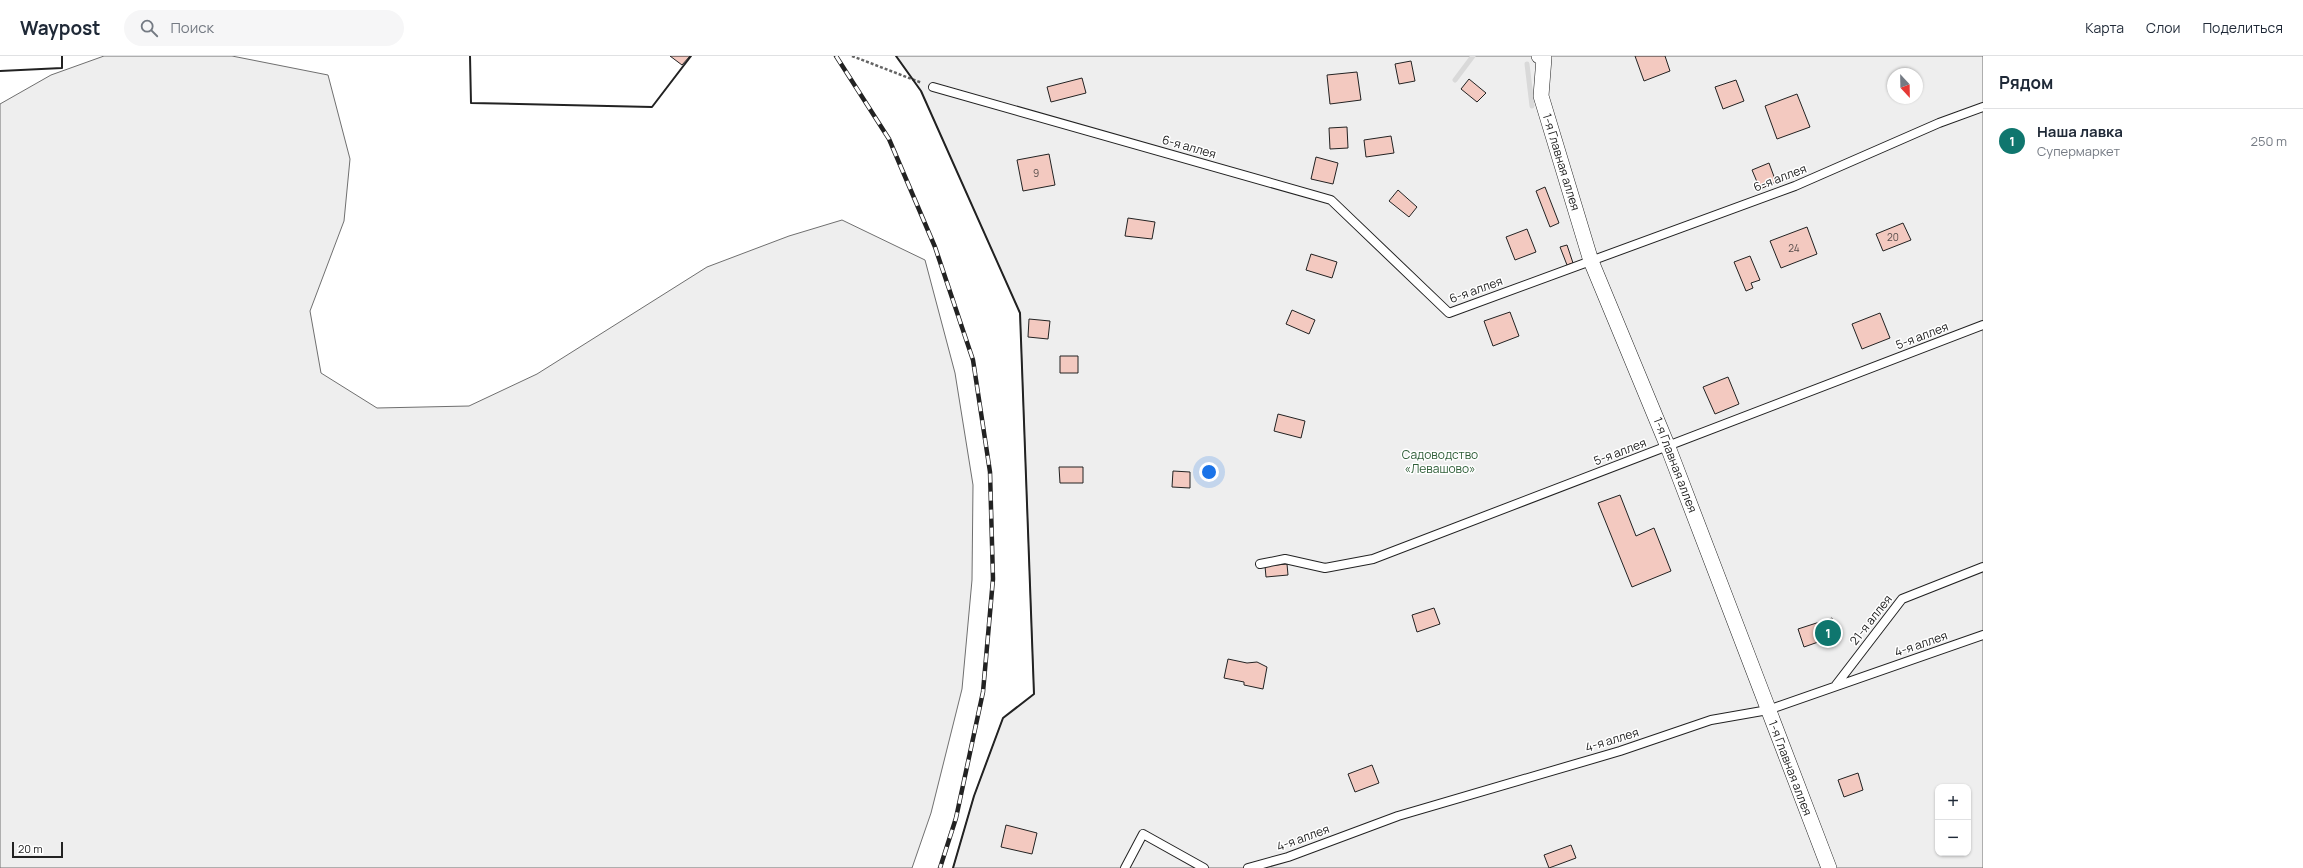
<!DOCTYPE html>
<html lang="ru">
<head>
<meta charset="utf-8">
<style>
	body { margin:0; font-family:Manrope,sans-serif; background:#f6f6f7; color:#1f2937 }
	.controls { position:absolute; right:12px; bottom:12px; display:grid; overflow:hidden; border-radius:8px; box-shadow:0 1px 3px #0004 }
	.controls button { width:36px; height:36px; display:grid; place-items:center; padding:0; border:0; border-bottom:1px solid #e0e1e3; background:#fff; color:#1f2937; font:20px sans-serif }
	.compass { position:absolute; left:1887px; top:12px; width:36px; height:36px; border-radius:50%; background:#fff; box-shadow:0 1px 3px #0004; rotate:158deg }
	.scale { position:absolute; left:12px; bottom:10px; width:51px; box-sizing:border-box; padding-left:4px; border:2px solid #222; border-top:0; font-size:11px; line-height:14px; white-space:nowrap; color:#222; -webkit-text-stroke:3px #fff; paint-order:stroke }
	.you { position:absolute; left:1209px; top:416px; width:14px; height:14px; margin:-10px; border:3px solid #fff; border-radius:50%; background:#1a73e8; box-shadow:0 0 0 6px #1a73e833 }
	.badge { display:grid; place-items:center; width:26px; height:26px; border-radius:50%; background:#0f766e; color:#fff; font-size:13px; font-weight:700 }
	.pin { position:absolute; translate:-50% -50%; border:2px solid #fff; box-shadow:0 1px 4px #0006 }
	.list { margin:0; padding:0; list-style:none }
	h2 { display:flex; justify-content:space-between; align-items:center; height:52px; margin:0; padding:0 16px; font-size:17px }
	h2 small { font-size:13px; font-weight:400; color:#747a83 }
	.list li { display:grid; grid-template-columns:26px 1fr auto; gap:12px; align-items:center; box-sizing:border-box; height:64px; padding:0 16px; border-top:1px solid #e0e1e3 }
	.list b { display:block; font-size:15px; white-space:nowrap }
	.list p { margin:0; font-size:13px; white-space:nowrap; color:#747a83 }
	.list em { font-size:13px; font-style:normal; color:#747a83 }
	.icon { flex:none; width:22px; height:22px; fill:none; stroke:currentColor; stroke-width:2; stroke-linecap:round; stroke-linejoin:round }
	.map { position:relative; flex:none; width:1983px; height:812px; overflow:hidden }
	header { display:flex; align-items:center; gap:24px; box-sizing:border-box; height:56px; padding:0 20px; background:#fff; border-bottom:1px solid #e0e1e3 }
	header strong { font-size:19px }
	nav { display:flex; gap:22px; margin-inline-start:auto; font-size:14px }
	.search { width:280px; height:36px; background:#f6f6f7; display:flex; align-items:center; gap:10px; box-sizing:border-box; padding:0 14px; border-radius:22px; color:#747a83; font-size:15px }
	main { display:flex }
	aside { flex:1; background:#fff }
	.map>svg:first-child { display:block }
</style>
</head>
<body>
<header>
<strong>Waypost</strong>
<div class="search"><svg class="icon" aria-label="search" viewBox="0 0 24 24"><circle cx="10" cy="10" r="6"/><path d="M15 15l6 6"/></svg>Поиск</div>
<nav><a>Карта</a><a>Слои</a><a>Поделиться</a></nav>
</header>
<main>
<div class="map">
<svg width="1983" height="812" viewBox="0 0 1983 812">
	<rect width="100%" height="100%" fill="#fff"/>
	<path fill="#eee" stroke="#6f6f6f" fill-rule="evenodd" d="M104 0H232L328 19 350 103 344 165 310 255 321 317 377 352 469 350 537 318 707 211 789 180 842 164 925 204 955 317 973 429 972 524 962 633 931 757 912 812H0V48L51 19Z
		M896 0H1983V812H953L974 740 1003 662 1034 638 1020 257 921 35ZM1893 18H1917V42H1893ZM1938 731H1968V797H1938Z"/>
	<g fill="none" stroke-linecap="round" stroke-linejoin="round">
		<path stroke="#d9d9d9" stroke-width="5" d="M1527 8 1532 50
			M1455 24 1473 0"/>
	</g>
	<path fill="#f3c9c0" stroke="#222" d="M670 0H690L682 9Z
		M1635 0H1665L1670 15 1644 25Z
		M1411 5 1415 25 1399 28 1395 8Z
		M1357 16 1361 44 1330 48 1327 19Z
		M1082 22 1086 37 1051 46 1047 31Z
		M1469 23 1486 37 1477 46 1461 33Z
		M1736 24 1744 45 1723 53 1715 31Z
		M1797 38 1810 71 1777 83 1765 50Z
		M1347 71 1348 92 1330 93 1329 72Z
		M1391 80 1394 97 1366 101 1364 84Z
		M1049 98 1055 129 1023 135 1017 104Z
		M1316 101 1338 107 1333 128 1311 123Z
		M1769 107 1776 126 1760 133 1752 114Z
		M1545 131 1559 167 1550 171 1536 135Z
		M1398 134 1417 151 1409 161 1389 145Z
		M1128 162 1155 166 1152 183 1125 180Z
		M1903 167 1911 184 1883 195 1876 178Z
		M1807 171 1817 198 1781 212 1770 185Z
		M1527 173 1536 196 1515 204 1506 181Z
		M1567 189 1573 207 1567 209 1560 191Z
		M1311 198 1337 206 1332 222 1306 214Z
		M1750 200 1760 224 1751 227 1753 232 1746 235 1734 206Z
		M1292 254 1315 264 1309 278 1286 268Z
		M1510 256 1519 280 1493 290 1484 265Z
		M1880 257 1890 282 1862 293 1852 268Z
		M1029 263 1050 265 1048 283 1028 281Z
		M1060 300H1078V317H1060Z
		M1728 321 1739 348 1715 358 1703 331Z
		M1278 358 1305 365 1301 382 1274 375Z
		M1059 411H1083V427H1060Z
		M1173 415 1190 416V432L1172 431Z
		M1620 439 1636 480 1654 472 1671 515 1632 531 1598 447Z
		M1287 508 1288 519 1266 521 1265 510Z
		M1434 552 1440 568 1417 576 1412 559Z
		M1832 562 1838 579 1804 591 1798 573Z
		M1228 603 1247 607 1257 606 1267 611 1263 633 1244 629V626L1224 622Z
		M1372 709 1379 727 1355 736 1348 718Z
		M1858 717 1863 734 1844 741 1838 724Z
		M1006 769 1037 777 1032 798 1001 791Z
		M1571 789 1576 802 1549 812 1544 799Z"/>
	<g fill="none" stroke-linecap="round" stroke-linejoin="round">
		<g stroke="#222" stroke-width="10">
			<path id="service" d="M933 31 1331 144 1449 257 1795 130 1939 67 1983 51
				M1260 508 1285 503 1325 512 1373 503 1983 269
				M1836 629 1902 543 1983 511
				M1125 812 1143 778 1204 812
				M1248 812 1288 801 1398 760 1620 695 1711 664 1768 654 1983 579"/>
		</g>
		<g stroke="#222" stroke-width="16">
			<path id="minor" d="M1539 0 1544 2 1541 40 1591 205 1668 391 1829 812"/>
		</g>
		<path stroke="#646464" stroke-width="2.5" stroke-dasharray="3 2" stroke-linecap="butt" d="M852 0 922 27"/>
		<use href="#service" stroke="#fff" stroke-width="8"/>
		<use href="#minor" stroke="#fff" stroke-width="15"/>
		<g stroke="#222" stroke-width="4.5">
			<path id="rail" d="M836 0 889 83 935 191 973 304 990 416 993 523 983 636 956 762 940 812"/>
		</g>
		<use href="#rail" stroke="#fff" stroke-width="3" stroke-dasharray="9" stroke-linecap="butt"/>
		<path stroke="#222" stroke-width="2" d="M470 0 471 47 652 51 691 0
			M896 0 921 35 1020 257 1034 638 1003 662 974 740 953 812
			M0 15 62 12V0"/>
	</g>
	<g text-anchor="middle" stroke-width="3" stroke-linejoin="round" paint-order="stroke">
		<g font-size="10" fill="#564c4a">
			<text x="1036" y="121">9</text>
			<text x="1893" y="185">20</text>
			<text x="1794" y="196">24</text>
		</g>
		<g font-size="12" fill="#222" stroke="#fff">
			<text transform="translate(1189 91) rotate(16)" y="4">6-я аллея</text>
			<text transform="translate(1561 106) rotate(73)" y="4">1-я Главная аллея</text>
			<text transform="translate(1780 122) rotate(-21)" y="4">6-я аллея</text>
			<text transform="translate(1476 234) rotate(-20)" y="4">6-я аллея</text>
			<text transform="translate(1922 280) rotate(-21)" y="4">5-я аллея</text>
			<text transform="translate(1620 396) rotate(-21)" y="4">5-я аллея</text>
			<text transform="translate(1675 409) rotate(69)" y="4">1-я Главная аллея</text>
			<text transform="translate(1871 564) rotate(-52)" y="4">21-я аллея</text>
			<text transform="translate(1921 588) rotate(-19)" y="4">4-я аллея</text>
			<text transform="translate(1612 684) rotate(-17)" y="4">4-я аллея</text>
			<text transform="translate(1790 712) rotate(69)" y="4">1-я Главная аллея</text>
			<text transform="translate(1303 782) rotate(-20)" y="4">4-я аллея</text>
		</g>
		<g font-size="12" fill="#2f5e38" stroke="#fff">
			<text x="1440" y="403">Садоводство<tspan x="1440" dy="14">«Левашово»</tspan></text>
		</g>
	</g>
</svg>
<div class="controls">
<button>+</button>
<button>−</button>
</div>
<svg class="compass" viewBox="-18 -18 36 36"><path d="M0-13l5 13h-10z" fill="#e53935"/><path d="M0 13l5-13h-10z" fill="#747a83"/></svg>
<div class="scale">20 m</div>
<div class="you"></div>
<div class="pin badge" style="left:1828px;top:577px">1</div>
</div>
<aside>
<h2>Рядом<small></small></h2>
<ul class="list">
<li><span class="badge">1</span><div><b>Наша лавка</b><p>Супермаркет</p></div><em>250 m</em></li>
</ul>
</aside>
</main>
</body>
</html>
